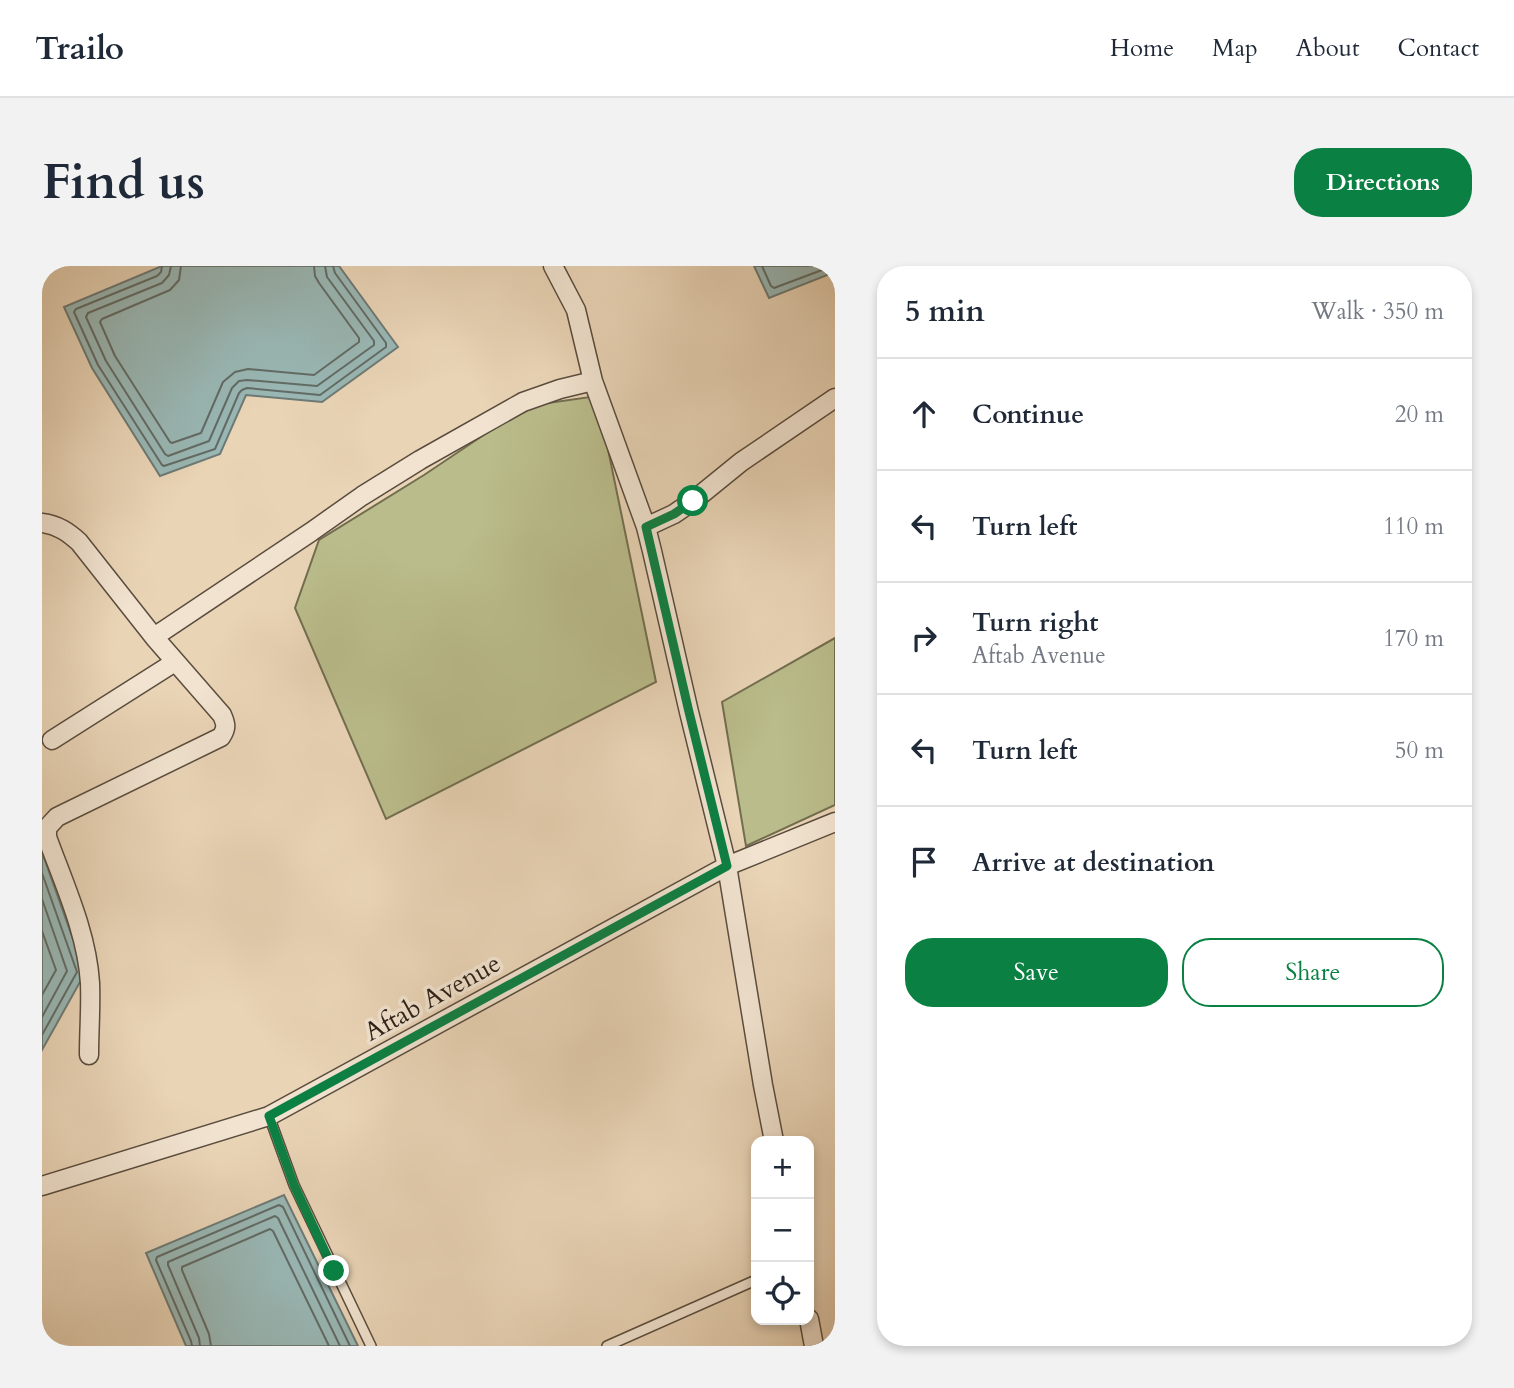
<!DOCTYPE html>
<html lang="en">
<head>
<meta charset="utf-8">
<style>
	body { margin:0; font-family:Cardo,serif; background:#f2f2f3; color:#1f2937 }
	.controls { position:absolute; right:21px; bottom:21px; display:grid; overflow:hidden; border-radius:14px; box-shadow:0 4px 10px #0003 }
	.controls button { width:63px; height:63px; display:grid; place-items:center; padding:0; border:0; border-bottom:2px solid #e0e1e3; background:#fff; color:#1f2937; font:35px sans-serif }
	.stop { position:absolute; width:21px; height:21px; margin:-16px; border:5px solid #0b8043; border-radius:50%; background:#fff }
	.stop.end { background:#0b8043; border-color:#fff; box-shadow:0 2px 7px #0008 }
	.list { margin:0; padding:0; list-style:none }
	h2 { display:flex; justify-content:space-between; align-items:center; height:91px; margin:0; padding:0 28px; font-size:30px }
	h2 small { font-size:23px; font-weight:400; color:#747a83 }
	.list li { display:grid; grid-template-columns:46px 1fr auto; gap:21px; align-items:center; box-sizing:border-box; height:112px; padding:0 28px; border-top:2px solid #e0e1e3 }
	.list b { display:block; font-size:26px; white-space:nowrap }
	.list p { margin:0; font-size:23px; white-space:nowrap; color:#747a83 }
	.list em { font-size:23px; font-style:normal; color:#747a83 }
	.actions { display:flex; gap:14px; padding:21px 28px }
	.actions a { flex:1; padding:16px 0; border:2px solid #0b8043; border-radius:28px; text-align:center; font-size:24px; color:#0b8043 }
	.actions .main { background:#0b8043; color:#fff }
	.icon { flex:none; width:38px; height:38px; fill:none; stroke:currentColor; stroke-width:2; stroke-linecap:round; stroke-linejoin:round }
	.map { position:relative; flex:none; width:793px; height:1080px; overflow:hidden; border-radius:28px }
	header { display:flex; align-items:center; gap:42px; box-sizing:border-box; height:98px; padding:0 35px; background:#fff; border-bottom:2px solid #e0e1e3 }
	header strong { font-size:33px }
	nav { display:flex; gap:38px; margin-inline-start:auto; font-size:24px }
	.intro { display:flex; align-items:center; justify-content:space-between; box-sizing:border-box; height:168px; padding:0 42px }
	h1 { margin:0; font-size:49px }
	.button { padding:18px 32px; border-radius:28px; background:#0b8043; color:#fff; font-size:24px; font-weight:700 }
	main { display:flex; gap:42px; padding:0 42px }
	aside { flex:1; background:#fff; border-radius:28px; box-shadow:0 4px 10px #0003 }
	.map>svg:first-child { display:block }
</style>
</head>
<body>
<header>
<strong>Trailo</strong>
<nav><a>Home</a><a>Map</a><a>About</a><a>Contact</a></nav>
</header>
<div class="intro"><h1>Find us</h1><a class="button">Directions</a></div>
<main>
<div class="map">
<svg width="793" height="1080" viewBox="0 0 793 1080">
	<rect width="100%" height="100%" fill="#e9d4b6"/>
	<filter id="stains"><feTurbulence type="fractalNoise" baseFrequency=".00286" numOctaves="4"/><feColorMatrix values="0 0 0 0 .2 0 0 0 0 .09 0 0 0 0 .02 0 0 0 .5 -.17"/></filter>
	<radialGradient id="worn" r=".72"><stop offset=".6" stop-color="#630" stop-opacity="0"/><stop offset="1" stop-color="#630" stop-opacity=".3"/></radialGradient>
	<path fill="#babc8b" stroke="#726e50" stroke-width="2" d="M555 130 614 416 344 553 253 342 277 274 382 209 485 140Z
		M793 372V539L704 580 680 436Z"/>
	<path fill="#99b7b4" stroke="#6d7a75" stroke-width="2" d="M120 0H297L356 81 280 136 204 129 178 188 118 210 50 102 22 41Z
		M712 0H793V6L727 32Z
		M0 586 43 707 0 784Z
		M242 929 316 1080H144L104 987Z"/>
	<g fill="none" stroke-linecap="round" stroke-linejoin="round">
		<path stroke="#626b65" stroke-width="2" d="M120 0 119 6 115 10 34 43 32 46 56 99 120 199 122 200 173 183 197 127 200 124 205 122 278 129 344 81V77L293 7 291 0
			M129 0 127 9 120 17 46 47 44 51 64 95 123 188 126 190 167 175 190 122 197 115 205 114 275 120 332 79V75L285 11 283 0
			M139 0 137 14 128 24 60 53 58 56 73 90 128 176 130 177 159 167 181 116 193 106 206 103 272 109 317 76V72L277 17 273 10 272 0
			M720 0 729 20 732 22 788 1 793 0
			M0 607 35 706 0 769
			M0 633 25 705 0 751
			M0 665 14 704 0 729
			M150 1080 149 1075 114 994 115 991 237 939 241 941 308 1080
			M158 1080 157 1072 126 999V996L233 950 236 952 298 1080
			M169 1080 167 1068 140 1004V1001L228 963 231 965 287 1080"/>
		<g stroke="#5a4c3e" stroke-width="12">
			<path id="service" d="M227 850 252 919 329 1080
				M565 1080 714 1014"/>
		</g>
		<g stroke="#5a4c3e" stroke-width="21">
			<path id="minor" d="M511 0 534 44 551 115 604 261 610 285 647 446 685 600 721 819 732 875
				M0 257C16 259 26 266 37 276L112 371 180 449C184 458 185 462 179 471L15 551 5 562V571C22 618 45 667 48 717 49 741 47 765 47 789
				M604 261 632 248 651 235 699 196 793 132
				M112 371 269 266 320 230 378 194 481 136 518 123 551 115
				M10 474 133 396
				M0 920 227 850 685 600 793 556
				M767 1053 772 1080"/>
		</g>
		<use href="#service" stroke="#f1e3d0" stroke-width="9"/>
		<use href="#minor" stroke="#f1e3d0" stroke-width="18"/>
	</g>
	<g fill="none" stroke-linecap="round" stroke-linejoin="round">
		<path stroke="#0b8043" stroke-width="9" d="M292 1005 252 919 227 850 685 600 647 446 604 261 632 248 651 235"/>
	</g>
	<g text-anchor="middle" stroke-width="7" stroke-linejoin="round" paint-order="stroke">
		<g font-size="26" fill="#2b1f16" stroke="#f1e3d0">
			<text transform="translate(390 731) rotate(-29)" y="9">Aftab Avenue</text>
		</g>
	</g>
	<rect width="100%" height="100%" filter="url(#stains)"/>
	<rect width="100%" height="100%" fill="url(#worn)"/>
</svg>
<div class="controls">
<button>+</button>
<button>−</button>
<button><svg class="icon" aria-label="locate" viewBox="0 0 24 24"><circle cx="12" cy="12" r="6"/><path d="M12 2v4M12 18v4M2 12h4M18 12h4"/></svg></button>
</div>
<div class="stop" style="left:651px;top:235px"></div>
<div class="stop end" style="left:292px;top:1005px"></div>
</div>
<aside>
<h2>5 min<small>Walk · 350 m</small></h2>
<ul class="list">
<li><svg class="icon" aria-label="ahead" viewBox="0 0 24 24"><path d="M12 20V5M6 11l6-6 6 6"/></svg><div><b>Continue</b></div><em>20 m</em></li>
<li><svg class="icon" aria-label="left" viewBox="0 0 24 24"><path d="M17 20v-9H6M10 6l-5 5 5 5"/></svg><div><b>Turn left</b></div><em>110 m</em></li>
<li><svg class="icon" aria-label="right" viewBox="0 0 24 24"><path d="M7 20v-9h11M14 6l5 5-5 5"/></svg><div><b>Turn right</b><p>Aftab Avenue</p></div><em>170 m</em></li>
<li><svg class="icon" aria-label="left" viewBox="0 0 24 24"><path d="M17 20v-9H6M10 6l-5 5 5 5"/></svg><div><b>Turn left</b></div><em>50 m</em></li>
<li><svg class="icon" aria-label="arrive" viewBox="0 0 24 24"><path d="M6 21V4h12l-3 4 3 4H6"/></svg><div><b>Arrive at destination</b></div></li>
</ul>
<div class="actions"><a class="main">Save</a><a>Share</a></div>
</aside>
</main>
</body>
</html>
